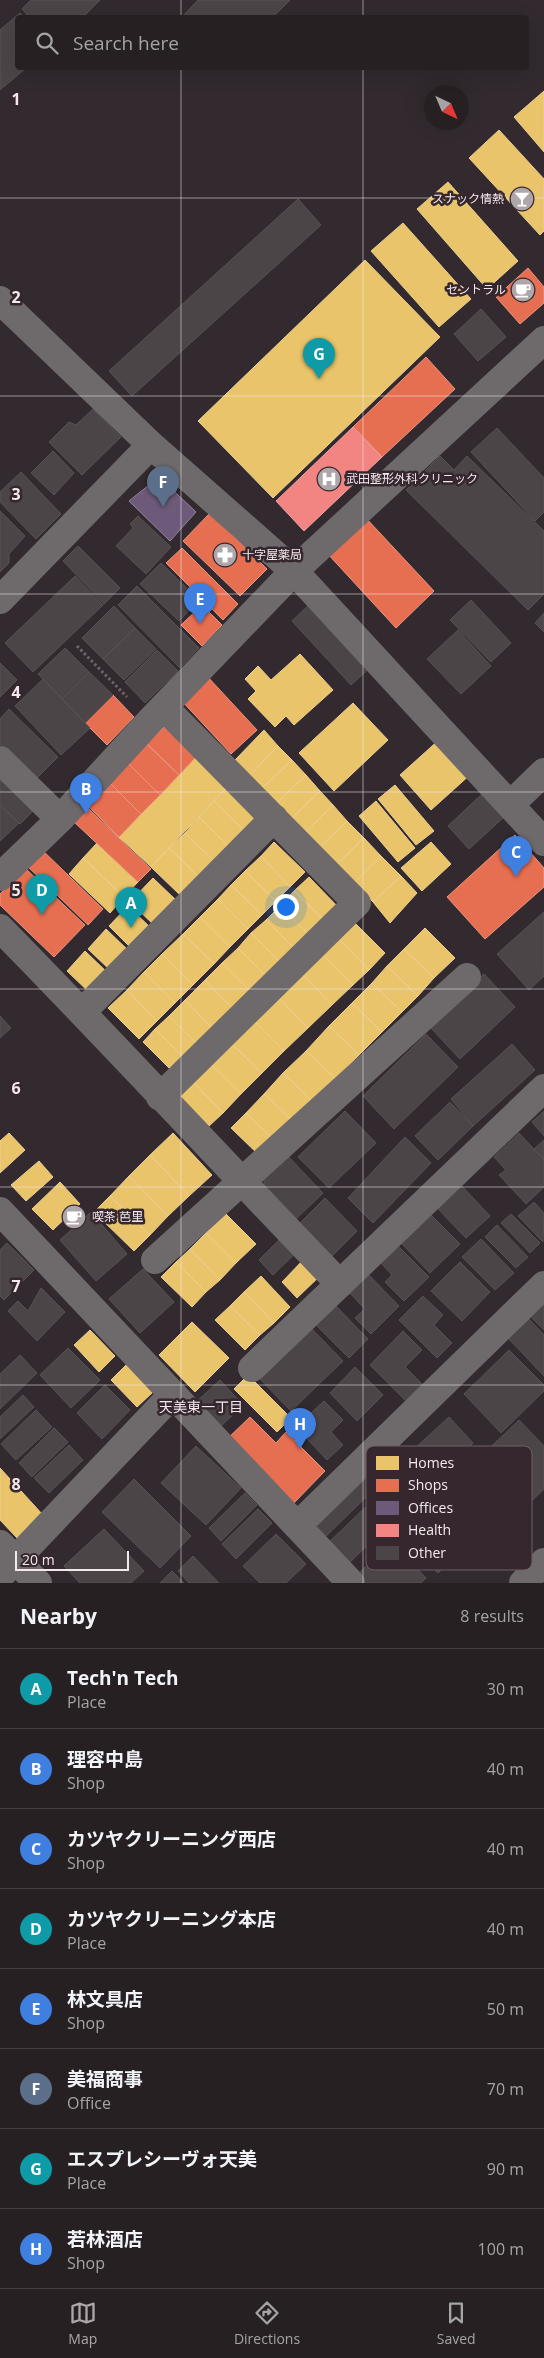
<!DOCTYPE html>
<html lang="en">
<head>
<meta charset="utf-8">
<style>
	body { margin:0; font-family:"Open Sans","Noto Sans JP",sans-serif; background:#322d2f; color:#f1f3f6 }
	.compass { position:absolute; left:424px; top:85px; width:45px; height:45px; border-radius:50%; background:#262022; box-shadow:0 5px 20px #0002; rotate:136deg }
	.scale { position:absolute; left:15px; bottom:12px; width:114px; box-sizing:border-box; padding-left:5px; border:2px solid #f3e9ed; border-top:0; font-size:14px; line-height:18px; white-space:nowrap; color:#f3e9ed; -webkit-text-stroke:4px #35272d; paint-order:stroke }
	.you { position:absolute; left:285px; top:906px; width:18px; height:18px; margin:-12px; border:4px solid #fff; border-radius:50%; background:#1a73e8; box-shadow:0 0 0 8px #1a73e833 }
	.badge { display:grid; place-items:center; width:32px; height:32px; border-radius:50%; background:#afa6aa; color:#fff; font-size:16px; font-weight:700 }
	.pin { position:absolute; translate:-50% -41px; filter:drop-shadow(0 1px 2px #0008) }
	.pin::after { content:''; position:absolute; top:26px; width:18px; height:15px; background:inherit; clip-path:polygon(0 0,100% 0,50% 100%) }
	.list { margin:0; padding:0; list-style:none }
	h2 { display:flex; justify-content:space-between; align-items:center; height:65px; margin:0; padding:0 20px; font-size:21px }
	h2 small { font-size:16px; font-weight:400; color:#a4a3a5 }
	.list li { display:grid; grid-template-columns:32px 1fr auto; gap:15px; align-items:center; box-sizing:border-box; height:80px; padding:0 20px; border-top:1px solid #423e40 }
	.list b { display:block; font-size:19px; white-space:nowrap }
	.list p { margin:0; font-size:16px; white-space:nowrap; color:#a4a3a5 }
	.list em { font-size:16px; font-style:normal; color:#a4a3a5 }
	.icon { flex:none; width:28px; height:28px; fill:none; stroke:currentColor; stroke-width:2; stroke-linecap:round; stroke-linejoin:round }
	.map { position:relative; flex:none; width:544px; height:1583px; overflow:hidden }
	.search { position:absolute; background:#262022; box-shadow:0 5px 20px #0002; left:15px; right:15px; top:15px; height:55px; display:flex; align-items:center; gap:12px; box-sizing:border-box; padding:0 18px; border-radius:5px; color:#a4a3a5; font-size:19px }
	.sheet { height:705px; background:#262022 }
	nav { display:flex; justify-content:space-around; align-items:center; box-sizing:border-box; height:70px; border-top:1px solid #423e40; background:#262022; font-size:14px; color:#a4a3a5 }
	nav a { display:grid; justify-items:center; gap:2px }
	nav .on { color:#afa6aa }
	.map>svg:first-child { display:block }
</style>
</head>
<body>
<div class="map">
<svg width="544" height="1583" viewBox="0 0 544 1583">
	<rect width="100%" height="100%" fill="#322a2e"/>
	<path fill="#e9c46a" stroke="#eccf91" d="M544 91V152L514 117Z
		M499 130 544 179V231L540 235 469 158Z
		M448 182 518 261 487 289 417 209Z
		M403 223 471 299 439 327 371 251Z
		M365 260 440 337 273 498 198 421Z
		M300 654 333 690 294 725 286 716 275 727 248 699 256 691 245 679 258 666 271 680Z
		M353 703 388 740 334 791 299 753Z
		M264 730 278 746 250 775 235 760Z
		M441 738 472 773 431 810 400 775Z
		M278 746 292 760 261 789 250 775Z
		M197 756 230 784 151 867 119 837Z
		M292 760 306 775 276 804 261 789Z
		M306 775 320 791 291 819 276 804Z
		M230 784 261 814 245 831 214 801Z
		M395 785 434 831 416 845 378 799Z
		M320 791 333 805 305 833 291 819Z
		M214 801 245 831 229 847 199 817Z
		M376 801 415 848 398 862 359 816Z
		M333 805 347 821 319 848 305 833Z
		M199 817 229 847 215 862 185 833Z
		M347 821 364 838 336 865 319 848Z
		M185 833 215 862 199 877 169 848Z
		M364 838 381 856 354 883 336 865Z
		M274 842 305 872 290 887 261 856Z
		M431 842 451 864 422 891 401 868Z
		M97 843 138 882 124 897 83 858Z
		M169 848 199 877 181 896 151 867Z
		M261 856 290 887 276 901 245 871Z
		M381 856 401 876 373 902 354 883Z
		M83 858 124 897 110 913 69 874Z
		M245 871 276 901 262 915 231 885Z
		M401 876 417 893 390 923 373 902Z
		M309 877 339 908 325 921 294 891Z
		M153 878 179 903 156 927 130 902Z
		M231 885 262 915 248 929 218 899Z
		M294 891 325 921 310 936 280 906Z
		M218 899 248 929 230 947 200 917Z
		M128 906 153 930 133 950 109 926Z
		M280 906 310 936 296 950 266 920Z
		M200 917 230 947 214 964 183 934Z
		M266 920 296 950 282 964 251 933Z
		M355 923 385 953 369 970 339 939Z
		M425 928 455 958 434 978 404 949Z
		M106 929 131 953 112 972 88 949Z
		M251 933 282 964 268 978 238 948Z
		M183 934 214 964 193 985 162 954Z
		M339 939 369 970 353 985 323 955Z
		M238 948 268 978 252 993 222 963Z
		M404 949 434 978 418 996 387 966Z
		M85 951 110 975 91 994 67 971Z
		M162 954 193 985 175 1003 144 972Z
		M323 955 353 985 332 1005 303 975Z
		M222 963 252 993 235 1011 205 980Z
		M387 966 418 996 402 1012 372 983Z
		M144 972 175 1003 157 1021 127 990Z
		M303 975 332 1005 308 1028 279 998Z
		M205 980 235 1011 215 1031 185 1000Z
		M372 983 402 1012 382 1032 352 1003Z
		M127 990 157 1021 139 1039 108 1008Z
		M279 998 308 1028 284 1051 255 1022Z
		M185 1000 215 1031 199 1046 169 1016Z
		M352 1003 382 1032 359 1055 329 1026Z
		M169 1016 199 1046 185 1059 155 1029Z
		M255 1022 284 1051 262 1073 232 1044Z
		M329 1026 359 1055 336 1079 306 1051Z
		M155 1029 185 1059 173 1072 143 1042Z
		M232 1044 262 1073 241 1094 212 1065Z
		M306 1051 336 1079 314 1103 283 1073Z
		M212 1065 241 1094 223 1113 193 1082Z
		M283 1073 314 1103 295 1123 264 1094Z
		M193 1082 223 1113 208 1127 179 1097Z
		M264 1094 295 1123 276 1142 246 1113Z
		M246 1113 276 1142 261 1157 231 1128Z
		M9 1133 25 1150 0 1173V1141Z
		M173 1133 212 1175 189 1196 150 1155Z
		M150 1155 189 1196 168 1216 129 1176Z
		M39 1161 53 1177 26 1201 11 1185Z
		M129 1176 168 1216 150 1235 110 1196Z
		M60 1182 80 1204 53 1230 32 1209Z
		M110 1196 150 1235 134 1251 94 1212Z
		M226 1214 256 1244 236 1263 206 1233Z
		M206 1233 236 1263 220 1280 190 1249Z
		M190 1249 220 1280 206 1292 176 1262Z
		M306 1257 323 1273 297 1298 282 1282Z
		M176 1262 206 1292 192 1307 161 1277Z
		M261 1276 290 1307 274 1323 244 1292Z
		M244 1292 274 1323 260 1335 230 1306Z
		M230 1306 260 1335 245 1350 215 1320Z
		M192 1322 229 1358 195 1392 159 1355Z
		M90 1330 115 1356 99 1372 74 1345Z
		M126 1365 153 1392 137 1407 111 1380Z
		M248 1375 291 1418 277 1432 234 1389Z
		M0 1468 43 1515 17 1538 0 1520Z"/>
	<path fill="#e76f51" stroke="#eb9480" d="M528 268 544 287V303L520 324 496 297Z
		M426 357 455 389 382 457 353 427Z
		M210 513 267 569 240 596 183 541Z
		M365 517 434 591 396 628 326 552Z
		M182 548 238 604 223 620 166 563Z
		M202 605 222 625 202 646 181 625Z
		M206 675 257 730 231 754 180 699Z
		M113 695 134 717 107 745 85 723Z
		M165 726 197 756 179 775 147 744Z
		M147 744 179 775 160 795 128 763Z
		M128 763 160 795 141 814 109 782Z
		M109 782 141 814 119 837 87 805Z
		M87 807 151 869 138 882 73 821Z
		M515 835 544 868V887L485 939 447 897Z
		M37 845 103 909 88 925 22 861Z
		M25 868 85 925 54 957 0 905V894Z
		M250 1417 276 1443 286 1432 325 1471 291 1506 225 1441Z"/>
	<path fill="#6d597a" stroke="#95849c" d="M159 477 196 512 170 541 129 501Z"/>
	<path fill="#f28482" stroke="#f2a2a2" d="M353 427 382 457 304 531 276 501Z"/>
	<path fill="#4b4548" stroke="#595255" d="M31 0H100L82 18H30L22 9Z
		M198 0H290L272 18H181Z
		M20 13 24 18H18V68H26L0 90V30Z
		M298 199 321 225 132 396 109 371Z
		M481 309 506 337 478 361 454 334Z
		M93 409 121 437 82 475 49 442 69 422 76 425Z
		M497 428 544 478V512L535 521 471 452Z
		M53 451 74 473 54 495 31 473Z
		M440 456 454 470 467 456 544 531V594L528 610 406 490Z
		M21 472 61 514 36 539 0 502V492Z
		M0 511 25 536 9 554V563L0 572Z
		M138 516 171 547 146 574 116 546 133 528 130 524Z
		M78 546 120 588 104 604 63 561Z
		M161 563 199 600 179 621 140 584Z
		M75 576 103 605 33 672 5 643Z
		M137 586 199 648 180 668 118 605Z
		M314 600 374 664 351 685 292 621Z
		M471 600 511 643 491 662 450 620Z
		M114 606 135 628 103 659 82 638Z
		M544 613V632L535 623Z
		M135 628 156 649 124 680 103 659Z
		M458 630 491 666 461 694 427 659Z
		M65 648 89 672 62 699 38 674Z
		M157 650 178 671 145 703 125 682Z
		M0 663 17 680 0 697Z
		M89 672 113 695 85 723 62 699Z
		M43 679 90 728 61 755 15 706Z
		M9 709 58 757 36 779 0 744V719Z
		M0 764 40 804 20 824 0 805Z
		M483 793 505 816 469 849 448 826Z
		M0 805 19 823 0 841Z
		M544 912V976L529 990 497 954Z
		M484 974 515 1007 460 1059 429 1026Z
		M0 1016 11 1028 0 1038Z
		M426 1034 458 1067 394 1129 363 1096Z
		M512 1044 535 1070 473 1126 451 1099Z
		M450 1102 473 1126 438 1160 415 1136Z
		M345 1111 376 1143 329 1188 298 1157Z
		M544 1111V1136L532 1122Z
		M519 1133 544 1160V1187L526 1204 499 1175 506 1170 494 1157Z
		M405 1137 431 1163 373 1223 348 1198Z
		M544 1140V1159L534 1149Z
		M285 1153 323 1193 294 1221 265 1190 263 1174Z
		M459 1183 490 1216 466 1238 435 1206Z
		M325 1198 357 1231 331 1257 299 1224Z
		M534 1202 544 1213 543 1242 518 1216Z
		M91 1212 127 1254 96 1281 60 1240Z
		M430 1214 460 1244 430 1273 401 1243Z
		M511 1214 540 1243 530 1253 501 1223Z
		M497 1225 528 1257 516 1268 485 1237Z
		M286 1233 301 1248 273 1275 259 1260Z
		M481 1239 514 1273 495 1290 462 1257Z
		M7 1243 34 1270 4 1300 0 1296V1250Z
		M397 1245 429 1277 404 1301 385 1282 392 1275 380 1262Z
		M460 1262 490 1292 462 1321 431 1291Z
		M143 1269 174 1302 140 1333 109 1299Z
		M365 1271 399 1306 371 1334 355 1318 365 1309 346 1289Z
		M41 1288 65 1312 37 1341 8 1311 18 1301 28 1311Z
		M423 1296 443 1315 434 1325 452 1343 437 1358 399 1320Z
		M544 1299V1330L528 1314Z
		M332 1302 368 1339 349 1358 313 1322Z
		M529 1319 544 1335V1376L508 1338Z
		M311 1328 343 1361 291 1411 259 1378Z
		M403 1331 422 1350 405 1367 422 1384 406 1401 370 1365Z
		M68 1348 100 1380 71 1408 40 1375Z
		M509 1350 544 1385V1391L501 1433 464 1394Z
		M20 1355 37 1373 0 1409V1374Z
		M355 1367 383 1395 357 1421 330 1393Z
		M220 1380 243 1405 218 1429 194 1404Z
		M105 1385 130 1410 102 1439 77 1413Z
		M23 1395 34 1407 0 1439V1417Z
		M324 1401 343 1420 331 1432 343 1445 327 1460 296 1427Z
		M36 1410 52 1427 16 1460 1 1444Z
		M449 1417 473 1443 426 1487 401 1461Z
		M519 1420 544 1446V1489L519 1513 472 1465Z
		M54 1428 68 1442 32 1477 19 1463Z
		M69 1445 83 1460 49 1493 34 1478Z
		M196 1446 241 1488 206 1525 161 1483Z
		M378 1461 390 1474 321 1541 308 1528Z
		M398 1476 418 1496 345 1567 325 1546Z
		M134 1479 191 1536 160 1568 102 1512Z
		M448 1481 488 1523 438 1573 397 1532Z
		M245 1493 257 1505 221 1541 209 1528Z
		M258 1509 272 1523 236 1559 222 1544Z
		M104 1529 144 1571 131 1583H80L64 1566Z
		M276 1534 306 1564 286 1583H260L243 1566Z
		M391 1542 426 1578 421 1583H360L354 1578Z
		M193 1556 219 1583H189L178 1571Z
		M172 1571 184 1583H160Z"/>
	<g fill="none" stroke-linecap="round" stroke-linejoin="round">
		<path stroke="#6c6669" stroke-width="3" stroke-dasharray="2.5 2.5" stroke-linecap="butt" d="M77 646 127 697"/>
		<path stroke="#6e696b" stroke-width="28" d="M0 300 151 445 294 571 544 842
			M0 600 151 445
			M0 760 60 819
			M511 804 544 772
			M0 877 60 819 150 721 294 571 544 340
			M0 928C115 1045 226 1166 340 1284
			M82 1012 274 818
			M160 1097 357 903 164 707
			M0 1211 351 1583
			M155 1260 467 977
			M252 1368 544 1088
			M297 1526 544 1285
			M0 1544 38 1583
			M0 1576 173 1394
			M523 1583 544 1562"/>
	</g>
	<path fill="none" stroke="#f3e9ed" stroke-width="1" stroke-opacity="0.55" d="M181 0V18M363 0V18M181 68V1583M363 68V1583M0 198H544M0 396H544M0 594H544M0 792H544M0 989H544M0 1187H544M0 1385H544"/>
	<defs>
		<g id="bar-disc" transform="scale(1.25)"><circle r="9.5" fill="#afa6aa" stroke="#35272d"/><path d="M-6-5H6L.8 .8V4.5H3.5V6h-7V4.5H-.8V.8Z" fill="#fff"/></g>
		<g id="cafe-disc" transform="scale(1.25)"><circle r="9.5" fill="#afa6aa" stroke="#35272d"/><path d="M-5.5-4.5H6V0H3Q3 3.5 0 3.5H-2.5Q-5.5 3.5-5.5 0ZM3-3.2v2h1.7v-2ZM-6 4.5H4V6H-6Z" fill="#fff"/></g>
		<g id="hospital-disc" transform="scale(1.25)"><circle r="9.5" fill="#afa6aa" stroke="#35272d"/><path d="M-5-5h3v3.5h4V-5h3V5h-3V1.5h-4V5h-3Z" fill="#fff"/></g>
		<g id="pharmacy-disc" transform="scale(1.25)"><circle r="9.5" fill="#afa6aa" stroke="#35272d"/><path d="M-2-6h4v4h4v4h-4v4h-4v-4h-4v-4h4Z" fill="#fff"/></g>
	</defs>
	<g fill-rule="evenodd">
		<use href="#bar-disc" x="522" y="199"/>
		<use href="#cafe-disc" x="523" y="290"/>
		<use href="#hospital-disc" x="329" y="479"/>
		<use href="#pharmacy-disc" x="225" y="555"/>
		<use href="#cafe-disc" x="74" y="1217"/>
	</g>
	<g text-anchor="middle" stroke-width="5" stroke-linejoin="round" paint-order="stroke">
		<g font-size="12" fill="#f3e9ed" stroke="#35272d" text-anchor="start">
			<text x="504" y="203" text-anchor="end">スナック情熱</text>
			<text x="506" y="294" text-anchor="end">セントラル</text>
			<text x="346" y="483">武田整形外科クリニック</text>
			<text x="242" y="559">十字屋薬局</text>
			<text x="92" y="1221">喫茶 芭里</text>
		</g>
		<g font-size="14" fill="#f3e9ed" stroke="#35272d">
			<text x="201" y="1412">天美東一丁目</text>
		</g>
	</g>
	<rect x="366" y="1446" width="166" height="124" rx="8" fill="#35272d" stroke="#6e6167" stroke-width="1"/>
	<rect x="376" y="1456" width="23" height="14" fill="#e9c46a"/>
	<rect x="376" y="1479" width="23" height="13" fill="#e76f51"/>
	<rect x="376" y="1501" width="23" height="14" fill="#6d597a"/>
	<rect x="376" y="1524" width="23" height="13" fill="#f28482"/>
	<rect x="376" y="1546" width="23" height="14" fill="#4b4548"/>
	<g font-size="14" fill="#f3e9ed">
		<text x="408" y="1468">Homes</text>
		<text x="408" y="1490">Shops</text>
		<text x="408" y="1513">Offices</text>
		<text x="408" y="1535">Health</text>
		<text x="408" y="1558">Other</text>
	</g>
	<g font-size="16" text-anchor="middle" font-weight="bold" fill="#f3e9ed" stroke="#35272d" stroke-width="5" stroke-linejoin="round" paint-order="stroke">
		<text x="16" y="105">1</text>
		<text x="16" y="303">2</text>
		<text x="16" y="500">3</text>
		<text x="16" y="698">4</text>
		<text x="16" y="896">5</text>
		<text x="16" y="1094">6</text>
		<text x="16" y="1292">7</text>
		<text x="16" y="1490">8</text>
	</g>
</svg>
<svg class="compass" viewBox="-18 -18 36 36"><path d="M0-13l5 13h-10z" fill="#e53935"/><path d="M0 13l5-13h-10z" fill="#a4a3a5"/></svg>
<div class="scale">20 m</div>
<div class="you"></div>
<div class="pin badge" style="left:131px;top:928px;background:#0f9aa8">A</div>
<div class="pin badge" style="left:86px;top:814px;background:#3f7fe0">B</div>
<div class="pin badge" style="left:516px;top:877px;background:#3f7fe0">C</div>
<div class="pin badge" style="left:42px;top:915px;background:#0f9aa8">D</div>
<div class="pin badge" style="left:200px;top:624px;background:#3f7fe0">E</div>
<div class="pin badge" style="left:163px;top:507px;background:#5c6f8a">F</div>
<div class="pin badge" style="left:319px;top:379px;background:#0f9aa8">G</div>
<div class="pin badge" style="left:300px;top:1449px;background:#3f7fe0">H</div>
<div class="search"><svg class="icon" aria-label="search" viewBox="0 0 24 24"><circle cx="10" cy="10" r="6"/><path d="M15 15l6 6"/></svg>Search here</div>
</div>
<section class="sheet">
<h2>Nearby<small>8 results</small></h2>
<ul class="list">
<li><span class="badge" style="background:#0f9aa8">A</span><div><b>Tech'n Tech</b><p>Place</p></div><em>30 m</em></li>
<li><span class="badge" style="background:#3f7fe0">B</span><div><b>理容中島</b><p>Shop</p></div><em>40 m</em></li>
<li><span class="badge" style="background:#3f7fe0">C</span><div><b>カツヤクリーニング西店</b><p>Shop</p></div><em>40 m</em></li>
<li><span class="badge" style="background:#0f9aa8">D</span><div><b>カツヤクリーニング本店</b><p>Place</p></div><em>40 m</em></li>
<li><span class="badge" style="background:#3f7fe0">E</span><div><b>林文具店</b><p>Shop</p></div><em>50 m</em></li>
<li><span class="badge" style="background:#5c6f8a">F</span><div><b>美福商事</b><p>Office</p></div><em>70 m</em></li>
<li><span class="badge" style="background:#0f9aa8">G</span><div><b>エスプレシーヴォ天美</b><p>Place</p></div><em>90 m</em></li>
<li><span class="badge" style="background:#3f7fe0">H</span><div><b>若林酒店</b><p>Shop</p></div><em>100 m</em></li>
</ul>
</section>
<nav>
<a class="on"><svg class="icon" aria-label="map" viewBox="0 0 24 24"><path d="M3 6l6-2 6 2 6-2v14l-6 2-6-2-6 2zM9 4v14M15 6v14"/></svg>Map</a>
<a><svg class="icon" aria-label="directions" viewBox="0 0 24 24"><path d="M12 3l9 9-9 9-9-9zM9 14v-3h6M13 9l2 2-2 2"/></svg>Directions</a>
<a><svg class="icon" aria-label="saved" viewBox="0 0 24 24"><path d="M7 4h10v16l-5-4-5 4z"/></svg>Saved</a>
</nav>
</body>
</html>
